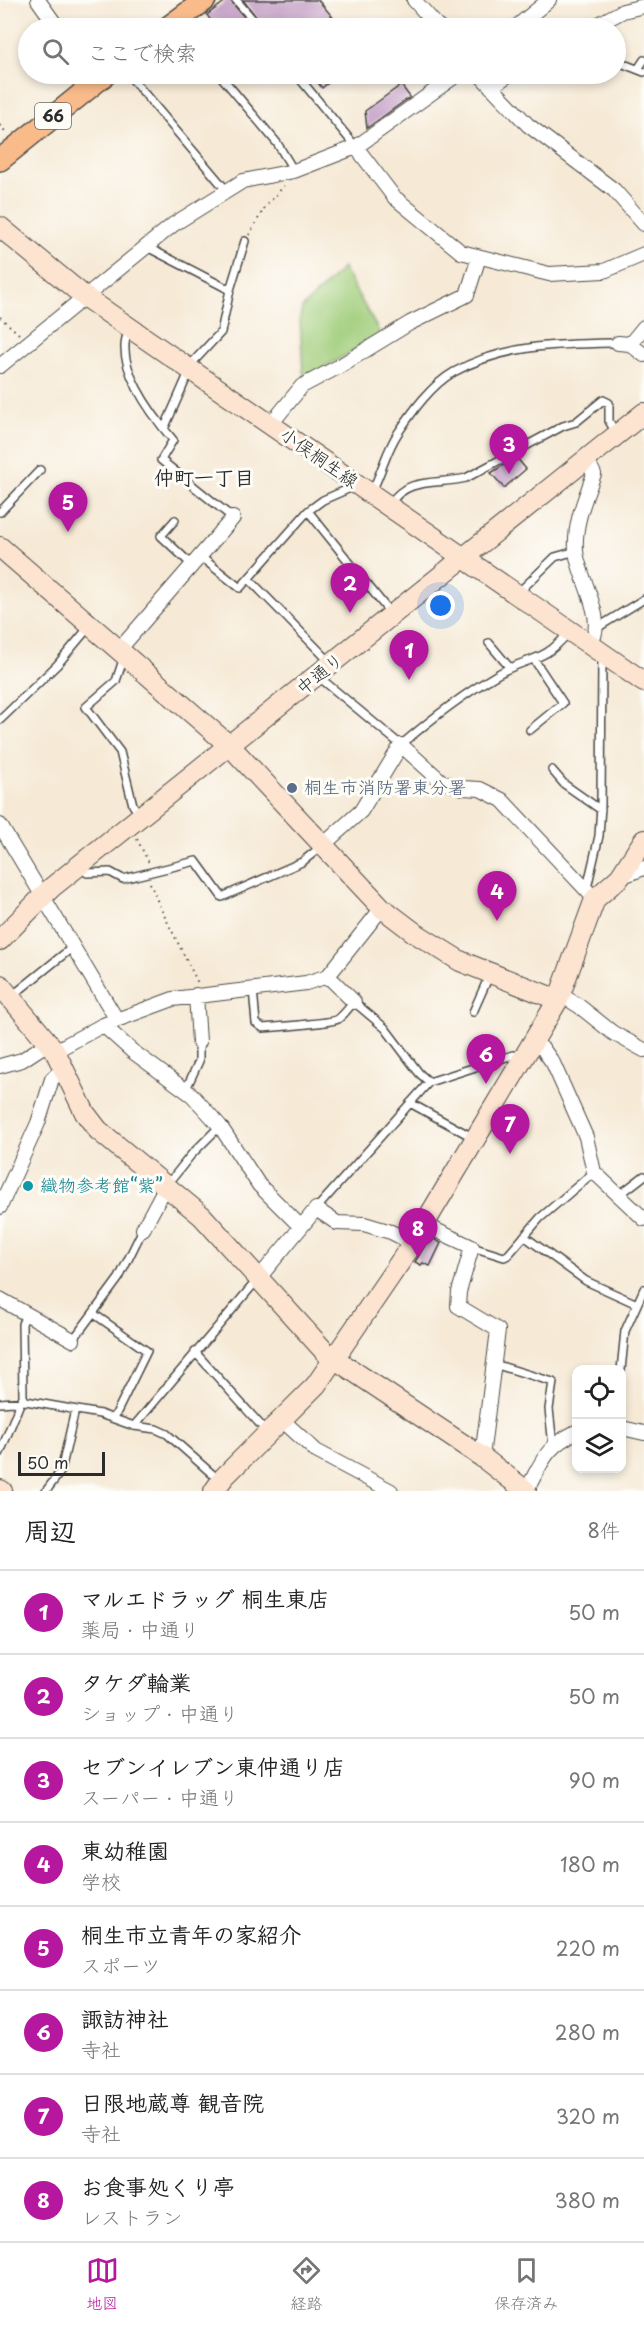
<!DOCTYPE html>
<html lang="ja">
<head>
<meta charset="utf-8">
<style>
	body { margin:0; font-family:"Playpen Sans","Klee One",sans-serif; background:#f6f6f6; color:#222 }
	.controls { position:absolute; right:18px; bottom:18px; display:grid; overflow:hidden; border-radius:12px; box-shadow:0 3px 9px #0003 }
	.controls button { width:54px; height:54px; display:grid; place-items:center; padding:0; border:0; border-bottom:2px solid #e0e0e0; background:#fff; color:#222; font:30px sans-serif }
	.scale { position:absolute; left:18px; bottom:15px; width:87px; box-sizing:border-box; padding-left:6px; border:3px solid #2b2b2b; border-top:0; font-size:16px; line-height:21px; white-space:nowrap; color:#2b2b2b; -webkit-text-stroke:4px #fdfcf7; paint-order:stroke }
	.you { position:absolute; left:441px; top:606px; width:21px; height:21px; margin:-15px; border:4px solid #fff; border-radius:50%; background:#1a73e8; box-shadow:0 0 0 9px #1a73e833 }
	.badge { display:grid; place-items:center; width:39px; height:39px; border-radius:50%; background:#b5179e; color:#fff; font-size:20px; font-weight:700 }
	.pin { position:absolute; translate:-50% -50px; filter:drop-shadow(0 2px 3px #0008) }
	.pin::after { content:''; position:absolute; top:32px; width:21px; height:18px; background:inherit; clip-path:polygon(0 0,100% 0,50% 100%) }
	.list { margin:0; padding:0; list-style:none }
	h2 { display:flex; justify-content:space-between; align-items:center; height:78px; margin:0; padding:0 24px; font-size:26px }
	h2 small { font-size:20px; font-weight:400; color:#767676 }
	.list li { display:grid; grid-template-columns:39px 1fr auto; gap:18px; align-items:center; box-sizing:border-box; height:84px; padding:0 24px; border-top:2px solid #e0e0e0 }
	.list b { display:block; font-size:22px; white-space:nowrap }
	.list p { margin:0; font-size:20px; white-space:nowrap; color:#767676 }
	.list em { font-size:20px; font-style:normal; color:#767676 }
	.icon { flex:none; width:33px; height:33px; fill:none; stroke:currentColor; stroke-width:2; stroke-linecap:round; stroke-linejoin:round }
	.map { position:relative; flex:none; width:644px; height:1491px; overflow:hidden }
	.search { position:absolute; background:#fff; box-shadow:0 3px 9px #0003; left:18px; right:18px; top:18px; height:66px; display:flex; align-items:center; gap:15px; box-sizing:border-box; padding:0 21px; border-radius:33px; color:#767676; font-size:22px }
	.sheet { height:750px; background:#fff }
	nav { display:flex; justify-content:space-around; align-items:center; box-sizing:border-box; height:84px; border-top:2px solid #e0e0e0; background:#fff; font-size:16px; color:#767676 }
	nav a { display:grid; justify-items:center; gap:3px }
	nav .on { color:#b5179e }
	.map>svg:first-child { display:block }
</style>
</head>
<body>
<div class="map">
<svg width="644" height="1491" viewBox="0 0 644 1491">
	<rect width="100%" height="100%" fill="#fdfcf7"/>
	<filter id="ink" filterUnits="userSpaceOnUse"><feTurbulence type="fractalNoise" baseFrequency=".0167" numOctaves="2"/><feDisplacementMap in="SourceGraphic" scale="12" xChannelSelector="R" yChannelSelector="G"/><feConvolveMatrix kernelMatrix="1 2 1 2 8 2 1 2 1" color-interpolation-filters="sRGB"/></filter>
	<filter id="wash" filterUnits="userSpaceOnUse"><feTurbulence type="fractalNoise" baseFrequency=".008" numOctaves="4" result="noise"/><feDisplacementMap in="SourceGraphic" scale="24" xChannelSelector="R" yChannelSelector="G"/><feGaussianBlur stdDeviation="1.35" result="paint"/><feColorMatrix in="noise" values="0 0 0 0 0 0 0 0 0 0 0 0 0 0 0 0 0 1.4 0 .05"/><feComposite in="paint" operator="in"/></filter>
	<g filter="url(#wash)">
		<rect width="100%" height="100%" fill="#f6e9d5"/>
		<path fill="#a1ce7b" stroke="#667c53" stroke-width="1.5" d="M343 268 381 335 309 376 303 373 300 318 302 308Z"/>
		<g id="blocks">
			<path fill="#bf97c2" d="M227 0H230L253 28H216L207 15Z
				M243 0H318L342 28H265Z
				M311 74H339L322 88Z
				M401 85 410 97 367 128 365 111Z
				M516 457 526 469 504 488 491 473Z
				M430 1237 441 1243 430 1266 423 1263 421 1265 415 1262Z"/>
		</g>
	</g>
	<g filter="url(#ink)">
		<use href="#blocks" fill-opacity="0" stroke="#494844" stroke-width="1.5"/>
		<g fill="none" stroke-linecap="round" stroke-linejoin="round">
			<g stroke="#494844" stroke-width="10">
				<path id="lane" d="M236 0 260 28
					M616 61 644 72
					M638 69 644 60
					M128 74 227 191
					M219 74 277 143 294 171
					M296 74 356 147
					M145 246 230 290
					M129 330C112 363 153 416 173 440L161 460 233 518
					M164 429 194 361 221 332 230 290 245 241
					M372 491C382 472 386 451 398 433 412 412 431 385 454 372 504 344 562 344 618 343
					M390 504C407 476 439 485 466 478L563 426 576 422 603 400 609 403V421L616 433
					M308 511 391 614
					M0 512 40 470
					M175 520 161 536 193 566
					M201 557 240 588 308 511 323 500 355 486
					M249 579 331 663
					M517 594 555 557 576 551
					M597 628 644 599
					M489 643 510 668
					M124 657 116 681 86 707 120 752 133 805 139 814
					M319 677 401 745C431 719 464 694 498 674 527 657 544 663 568 633
					M0 720 57 665 89 627
					M530 730 563 703 535 661
					M552 770 564 784 601 810
					M81 866 87 873 110 872 123 879 196 861 222 897 302 862 322 846
					M587 888 599 836 601 806 602 656
					M253 989 256 1023 263 1028C275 1027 333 1023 338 1019 344 1015 349 1007 354 1002L385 1028 419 1073 429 1082
					M12 996 74 946
					M473 1012 489 976
					M186 1089 199 1061V1042
					M410 1103 474 1138
					M168 1184 191 1155 220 1126
					M618 1196 644 1176
					M316 1209 429 1082 513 1055 522 1056
					M524 1236 586 1281 637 1304
					M472 1247 504 1257 508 1255 540 1218 594 1172
					M94 1314 147 1351 114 1418
					M73 1340 119 1278 143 1229
					M195 1352 266 1431
					M494 1364 553 1382 549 1409 553 1446
					M621 1370 625 1331 644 1289
					M0 1403 26 1401 100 1414 134 1426 156 1429 167 1434 219 1480
					M134 1426 258 1279
					M0 1453 23 1396 22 1324 27 1312
					M46 1491 61 1471 75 1410"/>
			</g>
			<g stroke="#494844" stroke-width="16">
				<path id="street" d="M38 0 58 28
					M414 0 439 28
					M515 28 549 0
					M591 28 623 11 644 6
					M479 74 528 125 614 190 644 224
					M491 87 510 74
					M356 147 394 197 461 252 549 274 604 271 644 254
					M618 343 630 344 644 355
					M630 344 644 327
					M0 366 174 224 243 181 294 171 356 147 458 74
					M271 424 302 386 338 367 410 323 467 295 479 257
					M587 460 594 474C585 499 574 523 576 551 579 580 608 618 590 645
					M118 651 233 518
					M0 825 117 1020
					M322 846 361 811 401 745 441 781 463 788 480 789 502 800 595 899
					M620 877 644 868
					M328 976 354 1002
					M196 995 199 1042
					M561 995 579 1006 613 1033 644 1050
					M103 1025 132 1051 192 1095 220 1126 259 1185 301 1227
					M533 1043 543 1049 553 1063 586 1137 594 1172 644 1219
					M55 1051 103 1025 173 999 306 983 328 976 382 908
					M0 1066 22 1060 48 1043
					M0 1207 38 1123 52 1079 65 1067
					M425 1225 472 1247 459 1292 458 1306 498 1330 482 1457
					M143 1229 166 1186
					M258 1279 316 1209 337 1223 364 1224 391 1232 413 1243
					M0 1299 73 1340
					M281 1419 316 1451 391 1491
					M622 1428 644 1433
					M526 1491C543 1461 544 1448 576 1432"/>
			</g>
			<g stroke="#494844" stroke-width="22">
				<path id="secondary" d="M0 227 85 297 644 682
					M0 547 231 747 382 908 415 933 460 961 558 1000
					M0 940 51 888 644 413
					M0 985 55 1051 85 1113 98 1130 202 1216 326 1353 482 1457 526 1491
					M0 1490 2 1491
					M214 1491 224 1477 316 1385 413 1243 558 1000 595 899 620 877 644 840"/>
			</g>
			<g stroke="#494844" stroke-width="24">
				<path id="primary" d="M167 28 205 0
					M0 160 106 74"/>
			</g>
			<path stroke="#494844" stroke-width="2" stroke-dasharray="1.5 4.5" stroke-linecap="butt" d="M0 125 7 134
				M249 235 265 207 284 186
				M0 317 20 335
				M137 839 149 863
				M150 883 159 905 198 983"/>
			<use href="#lane" stroke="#fff" stroke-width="7"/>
			<use href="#street" stroke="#fff" stroke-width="14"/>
			<use href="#secondary" stroke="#fde4d1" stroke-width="20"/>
			<use href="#primary" stroke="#fabb8b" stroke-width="21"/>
		</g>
	</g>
	<circle fill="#5c6f8a" stroke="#fdfcf7" stroke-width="2" cx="292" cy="788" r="6"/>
	<circle fill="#0f9aa8" stroke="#fdfcf7" stroke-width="2" cx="28" cy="1186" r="6"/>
	<g text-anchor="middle" stroke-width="6" stroke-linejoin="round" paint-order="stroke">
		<rect fill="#fdfcf7" stroke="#6a6a68" stroke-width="1.5" x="35" y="103" width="36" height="26" rx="4.5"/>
		<g font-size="16" font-weight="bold" fill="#2b2b2b">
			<text x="53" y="122">66</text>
		</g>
		<g font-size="18" fill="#2b2b2b" stroke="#fdfcf7">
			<text transform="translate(319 458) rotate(35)" y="6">小俣桐生線</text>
			<text transform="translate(320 674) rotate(-39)" y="6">中通り</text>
		</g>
		<g font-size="18" fill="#4e5e75" stroke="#fdfcf7" text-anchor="start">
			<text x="304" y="794">桐生市消防署東分署</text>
		</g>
		<g font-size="18" fill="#0d838f" stroke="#fdfcf7" text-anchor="start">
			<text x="40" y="1192">織物参考館“紫”</text>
		</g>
		<g font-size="20" font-weight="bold" fill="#2b2b2b" stroke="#fdfcf7">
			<text x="204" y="485">仲町一丁目</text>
		</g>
	</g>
</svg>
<div class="controls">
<button><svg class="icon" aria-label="locate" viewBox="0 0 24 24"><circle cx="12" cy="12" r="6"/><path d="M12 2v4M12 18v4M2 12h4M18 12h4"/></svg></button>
<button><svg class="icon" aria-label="layers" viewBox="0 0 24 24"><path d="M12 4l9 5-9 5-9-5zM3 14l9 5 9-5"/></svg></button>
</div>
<div class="scale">50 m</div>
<div class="you"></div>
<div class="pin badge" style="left:409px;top:680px">1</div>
<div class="pin badge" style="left:350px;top:613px">2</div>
<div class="pin badge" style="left:509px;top:474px">3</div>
<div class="pin badge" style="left:497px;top:921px">4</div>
<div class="pin badge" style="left:68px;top:532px">5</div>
<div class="pin badge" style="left:486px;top:1084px">6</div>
<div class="pin badge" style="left:510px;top:1154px">7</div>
<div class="pin badge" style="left:418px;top:1258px">8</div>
<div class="search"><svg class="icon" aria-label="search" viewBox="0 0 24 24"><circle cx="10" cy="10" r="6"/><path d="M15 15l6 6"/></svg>ここで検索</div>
</div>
<section class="sheet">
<h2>周辺<small>8件</small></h2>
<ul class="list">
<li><span class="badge">1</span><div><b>マルエドラッグ 桐生東店</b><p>薬局 · 中通り</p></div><em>50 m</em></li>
<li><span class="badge">2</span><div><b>タケダ輪業</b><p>ショップ · 中通り</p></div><em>50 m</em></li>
<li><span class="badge">3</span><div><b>セブンイレブン東仲通り店</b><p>スーパー · 中通り</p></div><em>90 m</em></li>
<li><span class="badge">4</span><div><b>東幼稚園</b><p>学校</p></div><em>180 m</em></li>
<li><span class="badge">5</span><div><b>桐生市立青年の家紹介</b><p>スポーツ</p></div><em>220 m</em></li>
<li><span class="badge">6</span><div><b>諏訪神社</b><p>寺社</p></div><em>280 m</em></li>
<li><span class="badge">7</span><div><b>日限地蔵尊 観音院</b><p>寺社</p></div><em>320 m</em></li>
<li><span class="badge">8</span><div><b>お食事処くり亭</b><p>レストラン</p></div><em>380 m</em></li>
</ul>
</section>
<nav>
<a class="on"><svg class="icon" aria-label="map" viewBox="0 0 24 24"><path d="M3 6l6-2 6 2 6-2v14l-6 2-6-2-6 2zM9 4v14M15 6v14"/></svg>地図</a>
<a><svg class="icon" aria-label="directions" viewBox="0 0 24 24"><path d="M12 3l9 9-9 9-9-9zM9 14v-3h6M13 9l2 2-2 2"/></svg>経路</a>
<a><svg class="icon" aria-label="saved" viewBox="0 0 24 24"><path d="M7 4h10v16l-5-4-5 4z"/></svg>保存済み</a>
</nav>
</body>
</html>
